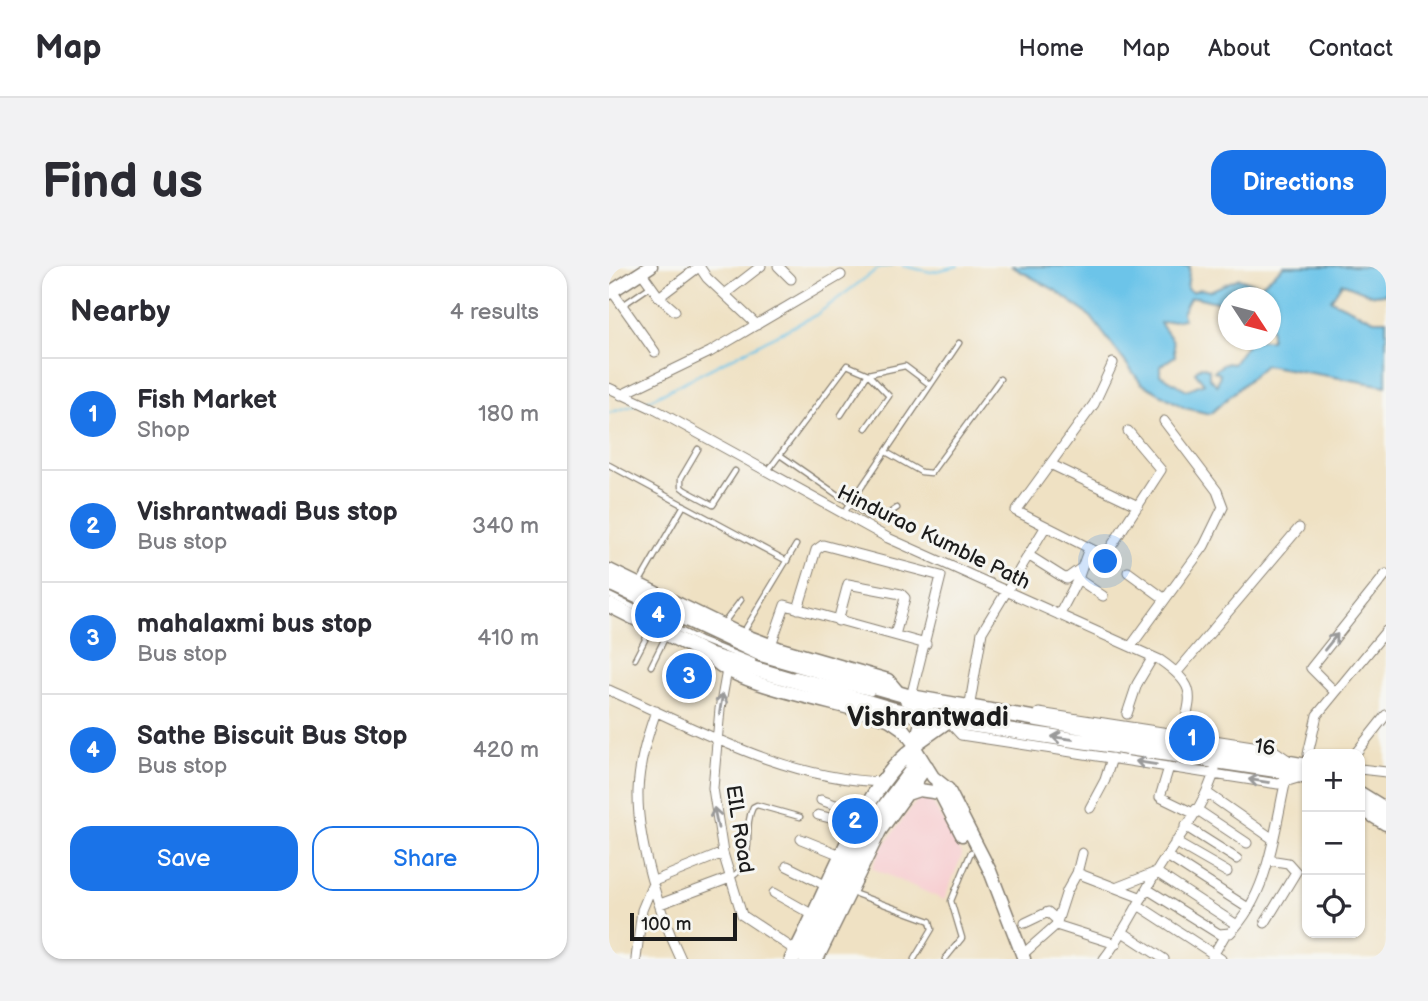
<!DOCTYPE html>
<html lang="en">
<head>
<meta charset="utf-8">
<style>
	body { margin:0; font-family:"Balsamiq Sans",sans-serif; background:#f2f2f3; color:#2b2b33 }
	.controls { position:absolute; right:21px; bottom:21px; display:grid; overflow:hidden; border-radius:14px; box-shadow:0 2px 5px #0004 }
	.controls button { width:63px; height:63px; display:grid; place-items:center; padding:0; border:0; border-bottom:2px solid #e1e1e2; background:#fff; color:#2b2b33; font:35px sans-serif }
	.compass { position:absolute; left:609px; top:21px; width:63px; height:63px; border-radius:50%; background:#fff; box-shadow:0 2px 5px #0004; rotate:126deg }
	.scale { position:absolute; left:21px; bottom:18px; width:107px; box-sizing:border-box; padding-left:7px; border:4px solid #1c1c1c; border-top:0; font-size:19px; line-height:24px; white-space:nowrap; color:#1c1c1c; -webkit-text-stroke:5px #f6f6f2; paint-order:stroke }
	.you { position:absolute; left:497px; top:296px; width:24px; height:24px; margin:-18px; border:5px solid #fff; border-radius:50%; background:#1a73e8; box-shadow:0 0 0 10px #1a73e833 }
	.badge { display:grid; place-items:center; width:46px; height:46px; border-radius:50%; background:#1a73e8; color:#fff; font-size:23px; font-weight:700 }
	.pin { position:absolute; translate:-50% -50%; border:4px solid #fff; box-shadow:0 2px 7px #0006 }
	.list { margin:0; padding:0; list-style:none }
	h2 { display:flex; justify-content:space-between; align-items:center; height:91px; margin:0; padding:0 28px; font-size:30px }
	h2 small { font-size:23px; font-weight:400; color:#7c7c81 }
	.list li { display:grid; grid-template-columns:46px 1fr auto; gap:21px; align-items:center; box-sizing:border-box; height:112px; padding:0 28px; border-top:2px solid #e1e1e2 }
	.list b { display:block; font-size:26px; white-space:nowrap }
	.list p { margin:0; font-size:23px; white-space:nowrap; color:#7c7c81 }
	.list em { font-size:23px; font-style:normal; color:#7c7c81 }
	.actions { display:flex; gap:14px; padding:21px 28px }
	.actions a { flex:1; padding:16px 0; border:2px solid #1a73e8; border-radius:21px; text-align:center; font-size:24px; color:#1a73e8 }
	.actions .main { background:#1a73e8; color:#fff }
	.icon { flex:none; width:38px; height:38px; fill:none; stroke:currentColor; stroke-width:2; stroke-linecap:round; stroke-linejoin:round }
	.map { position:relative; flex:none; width:777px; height:693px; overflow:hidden; border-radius:21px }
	header { display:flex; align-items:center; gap:42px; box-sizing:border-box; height:98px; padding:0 35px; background:#fff; border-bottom:2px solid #e1e1e2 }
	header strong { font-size:33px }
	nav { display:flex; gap:38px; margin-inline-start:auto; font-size:24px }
	.intro { display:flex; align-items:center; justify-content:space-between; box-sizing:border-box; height:168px; padding:0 42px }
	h1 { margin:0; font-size:49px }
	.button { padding:18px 32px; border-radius:21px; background:#1a73e8; color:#fff; font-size:24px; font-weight:700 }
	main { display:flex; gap:42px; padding:0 42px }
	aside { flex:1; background:#fff; border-radius:21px; box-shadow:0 2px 5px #0004 }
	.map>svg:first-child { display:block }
</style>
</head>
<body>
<header>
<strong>Map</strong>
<nav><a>Home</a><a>Map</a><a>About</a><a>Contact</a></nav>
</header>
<div class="intro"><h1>Find us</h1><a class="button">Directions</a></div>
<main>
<aside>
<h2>Nearby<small>4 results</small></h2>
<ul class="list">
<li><span class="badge">1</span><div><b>Fish Market</b><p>Shop</p></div><em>180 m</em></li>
<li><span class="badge">2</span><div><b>Vishrantwadi Bus stop</b><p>Bus stop</p></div><em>340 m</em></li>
<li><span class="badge">3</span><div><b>mahalaxmi bus stop</b><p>Bus stop</p></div><em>410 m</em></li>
<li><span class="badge">4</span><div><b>Sathe Biscuit Bus Stop</b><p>Bus stop</p></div><em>420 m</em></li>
</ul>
<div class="actions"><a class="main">Save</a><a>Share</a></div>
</aside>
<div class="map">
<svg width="777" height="693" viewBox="0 0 777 693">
	<rect width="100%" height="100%" fill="#f6f6f2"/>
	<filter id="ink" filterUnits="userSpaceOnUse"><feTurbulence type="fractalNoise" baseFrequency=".0143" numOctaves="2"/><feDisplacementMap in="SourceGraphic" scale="14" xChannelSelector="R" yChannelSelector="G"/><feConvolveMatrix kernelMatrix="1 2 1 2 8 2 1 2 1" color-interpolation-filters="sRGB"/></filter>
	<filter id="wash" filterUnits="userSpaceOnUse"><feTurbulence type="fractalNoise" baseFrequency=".00686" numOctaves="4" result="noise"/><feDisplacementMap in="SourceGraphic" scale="28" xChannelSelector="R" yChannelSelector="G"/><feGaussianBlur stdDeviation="1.57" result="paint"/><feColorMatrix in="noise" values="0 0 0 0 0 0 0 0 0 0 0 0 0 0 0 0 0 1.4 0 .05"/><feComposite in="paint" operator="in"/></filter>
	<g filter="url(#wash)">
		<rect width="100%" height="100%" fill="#efe1c3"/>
		<path fill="#f7cfd2" d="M316 523 353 589 335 634 263 602 272 583Z"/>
		<path fill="#6cc4e9" stroke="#447082" stroke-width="2" fill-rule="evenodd" d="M402 0H526L531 3 541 0H581L578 23 583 26 591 23 601 25 630 12 651 20 675 0H777V28L763 29 733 17 722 34 765 54H777V120L656 99 601 148 576 142 532 117 482 51 446 24ZM587 31 619 39 620 32H662V74H641L624 98 616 97 605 105 611 108 608 119 600 112V103L592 100 586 106 595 117 578 124 551 109V100L566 90 564 75 551 57 575 53 573 47 581 32Z"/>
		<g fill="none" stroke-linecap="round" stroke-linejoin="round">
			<path stroke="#6cc4e9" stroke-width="2" d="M294 0 322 6 349 0
				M38 135 207 49 271 1 283 0
				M0 147 26 139
				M0 690 3 693"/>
		</g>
	</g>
	<g filter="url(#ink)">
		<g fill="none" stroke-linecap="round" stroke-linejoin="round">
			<g stroke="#867e70" stroke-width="7">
				<path id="lane" d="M14 39 42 20
					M232 149 259 108 280 130 257 162
					M89 183 72 212V221L76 224 104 239 126 205
					M277 186 312 206 322 207 391 113
					M171 189 259 250 273 252 288 242
					M0 199 178 295
					M158 206 238 99 259 108 296 100 320 118
					M235 247 350 77
					M30 317 75 239
					M0 329 91 374 144 395
					M114 358 132 334
					M134 367 187 279
					M26 393 42 362
					M42 400 57 370
					M186 408 262 427
					M294 436 316 443
					M121 612C150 596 132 565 144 541L148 539 191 551
					M244 627 321 655 323 663 305 693
					M336 693 353 672 342 635 362 586"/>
			</g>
			<g stroke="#867e70" stroke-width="11">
				<path id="street" d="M90 0 98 12 148 59
					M169 0 182 13
					M33 7 50 31 66 45
					M3 25 46 86
					M117 27 152 0
					M50 31 91 0
					M504 97 485 138 407 245 496 290 552 204 519 165
					M0 122 47 144 279 272 551 394C594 424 579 432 572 477
					M12 129 101 86 232 9
					M441 198 529 240
					M419 289 457 313 471 303
					M519 306 556 333
					M469 313 494 330
					M189 343 207 284 214 279 332 310 302 431
					M450 349 469 313 480 282
					M229 355 239 318 292 328 296 332 286 369
					M162 379 176 339 317 378
					M522 380 595 280 614 241 608 225 555 155
					M118 404 111 443 104 522 114 587 133 649 189 686
					M568 406 690 262
					M0 424C88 463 176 514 275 516
					M726 426 702 402 777 308
					M361 437 373 366 437 260
					M47 445C38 471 30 497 29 525 28 576 50 647 72 693
					M430 447 663 483 679 494
					M518 448 528 418 544 391
					M339 455 352 469 669 518 692 511
					M699 488 708 449 777 365
					M746 488 777 449
					M560 501 551 531 584 547
					M751 503 777 506
					M598 527 664 573
					M212 534 255 549
					M481 542 496 514 503 492
					M587 543 638 577
					M209 549 248 559
					M576 560 628 593
					M192 573 234 590
					M566 576 618 606
					M558 590 639 642
					M178 600 220 621
					M468 607 473 587
					M509 621 547 606 628 659
					M538 623 610 668 621 667C659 629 665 568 676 518
					M165 627 206 650
					M51 638 121 612
					M529 639 612 693
					M416 657 439 646 448 654
					M656 657 687 606 679 597 660 594
					M447 659 507 678
					M515 667 555 693
					M413 689 447 659 458 625 468 607 533 632
					M603 691 616 669
					M27 693 33 644 45 615 114 587
					M495 693C516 666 530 635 548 605 567 573 596 541 606 503"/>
			</g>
			<g stroke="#867e70" stroke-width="15">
				<path id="secondary" d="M0 27 42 0
					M0 304 127 366 172 383 279 414 289 426
					M102 390C118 420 245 439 281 454L294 463 307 480
					M306 482 324 511 339 523 381 605 415 693
					M328 515 331 527 353 569
					M298 528 310 524 331 527
					M208 693 271 565 318 500"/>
			</g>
			<g stroke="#867e70" stroke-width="17">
				<path id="primary" d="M0 317 152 388 302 431 698 500
					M0 339 102 390 282 443 338 455 673 505 698 511
					M307 477 338 455
					M751 528 777 544
					M751 541 777 557
					M183 693C217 633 252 521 306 482
					M197 693 261 560 303 504 305 485 317 443"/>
			</g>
			<use href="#lane" stroke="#fff" stroke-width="4.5"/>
			<use href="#street" stroke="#fff" stroke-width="9"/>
			<use href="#secondary" stroke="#fff" stroke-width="12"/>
			<use href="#primary" stroke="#fff" stroke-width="14"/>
		</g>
		<defs><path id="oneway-shaft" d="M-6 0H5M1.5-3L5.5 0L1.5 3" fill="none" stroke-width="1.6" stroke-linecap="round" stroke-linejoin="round" transform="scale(1.75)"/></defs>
		<g stroke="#999">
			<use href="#oneway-shaft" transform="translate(722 376) rotate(-51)"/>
			<use href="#oneway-shaft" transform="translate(112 438) rotate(-81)"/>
			<use href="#oneway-shaft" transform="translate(453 472) rotate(-172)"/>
			<use href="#oneway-shaft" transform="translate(537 497) rotate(-171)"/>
			<use href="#oneway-shaft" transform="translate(650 515) rotate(-171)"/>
			<use href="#oneway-shaft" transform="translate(107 552) rotate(-101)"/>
		</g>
	</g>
	<g text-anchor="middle" stroke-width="6" stroke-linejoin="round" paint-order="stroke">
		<g font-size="21" fill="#1c1c1c" stroke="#f6f6f2">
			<text transform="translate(325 271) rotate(26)" y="7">Hindurao Kumble Path</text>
			<text transform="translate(656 481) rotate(9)" y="7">16</text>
			<text transform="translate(131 563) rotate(81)" y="7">EIL Road</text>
		</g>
		<g font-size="28" font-weight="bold" fill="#1c1c1c" stroke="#f6f6f2">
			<text x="319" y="460">Vishrantwadi</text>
		</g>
	</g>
</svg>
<div class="controls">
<button>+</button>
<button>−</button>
<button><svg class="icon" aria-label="locate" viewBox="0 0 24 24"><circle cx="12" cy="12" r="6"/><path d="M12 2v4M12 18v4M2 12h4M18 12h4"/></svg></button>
</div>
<svg class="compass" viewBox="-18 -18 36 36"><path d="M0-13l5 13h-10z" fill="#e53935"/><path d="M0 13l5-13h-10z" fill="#7c7c81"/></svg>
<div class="scale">100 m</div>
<div class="you"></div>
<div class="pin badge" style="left:583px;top:472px">1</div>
<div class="pin badge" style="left:246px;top:555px">2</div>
<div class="pin badge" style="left:80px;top:410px">3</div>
<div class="pin badge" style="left:49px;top:349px">4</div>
</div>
</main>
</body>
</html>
